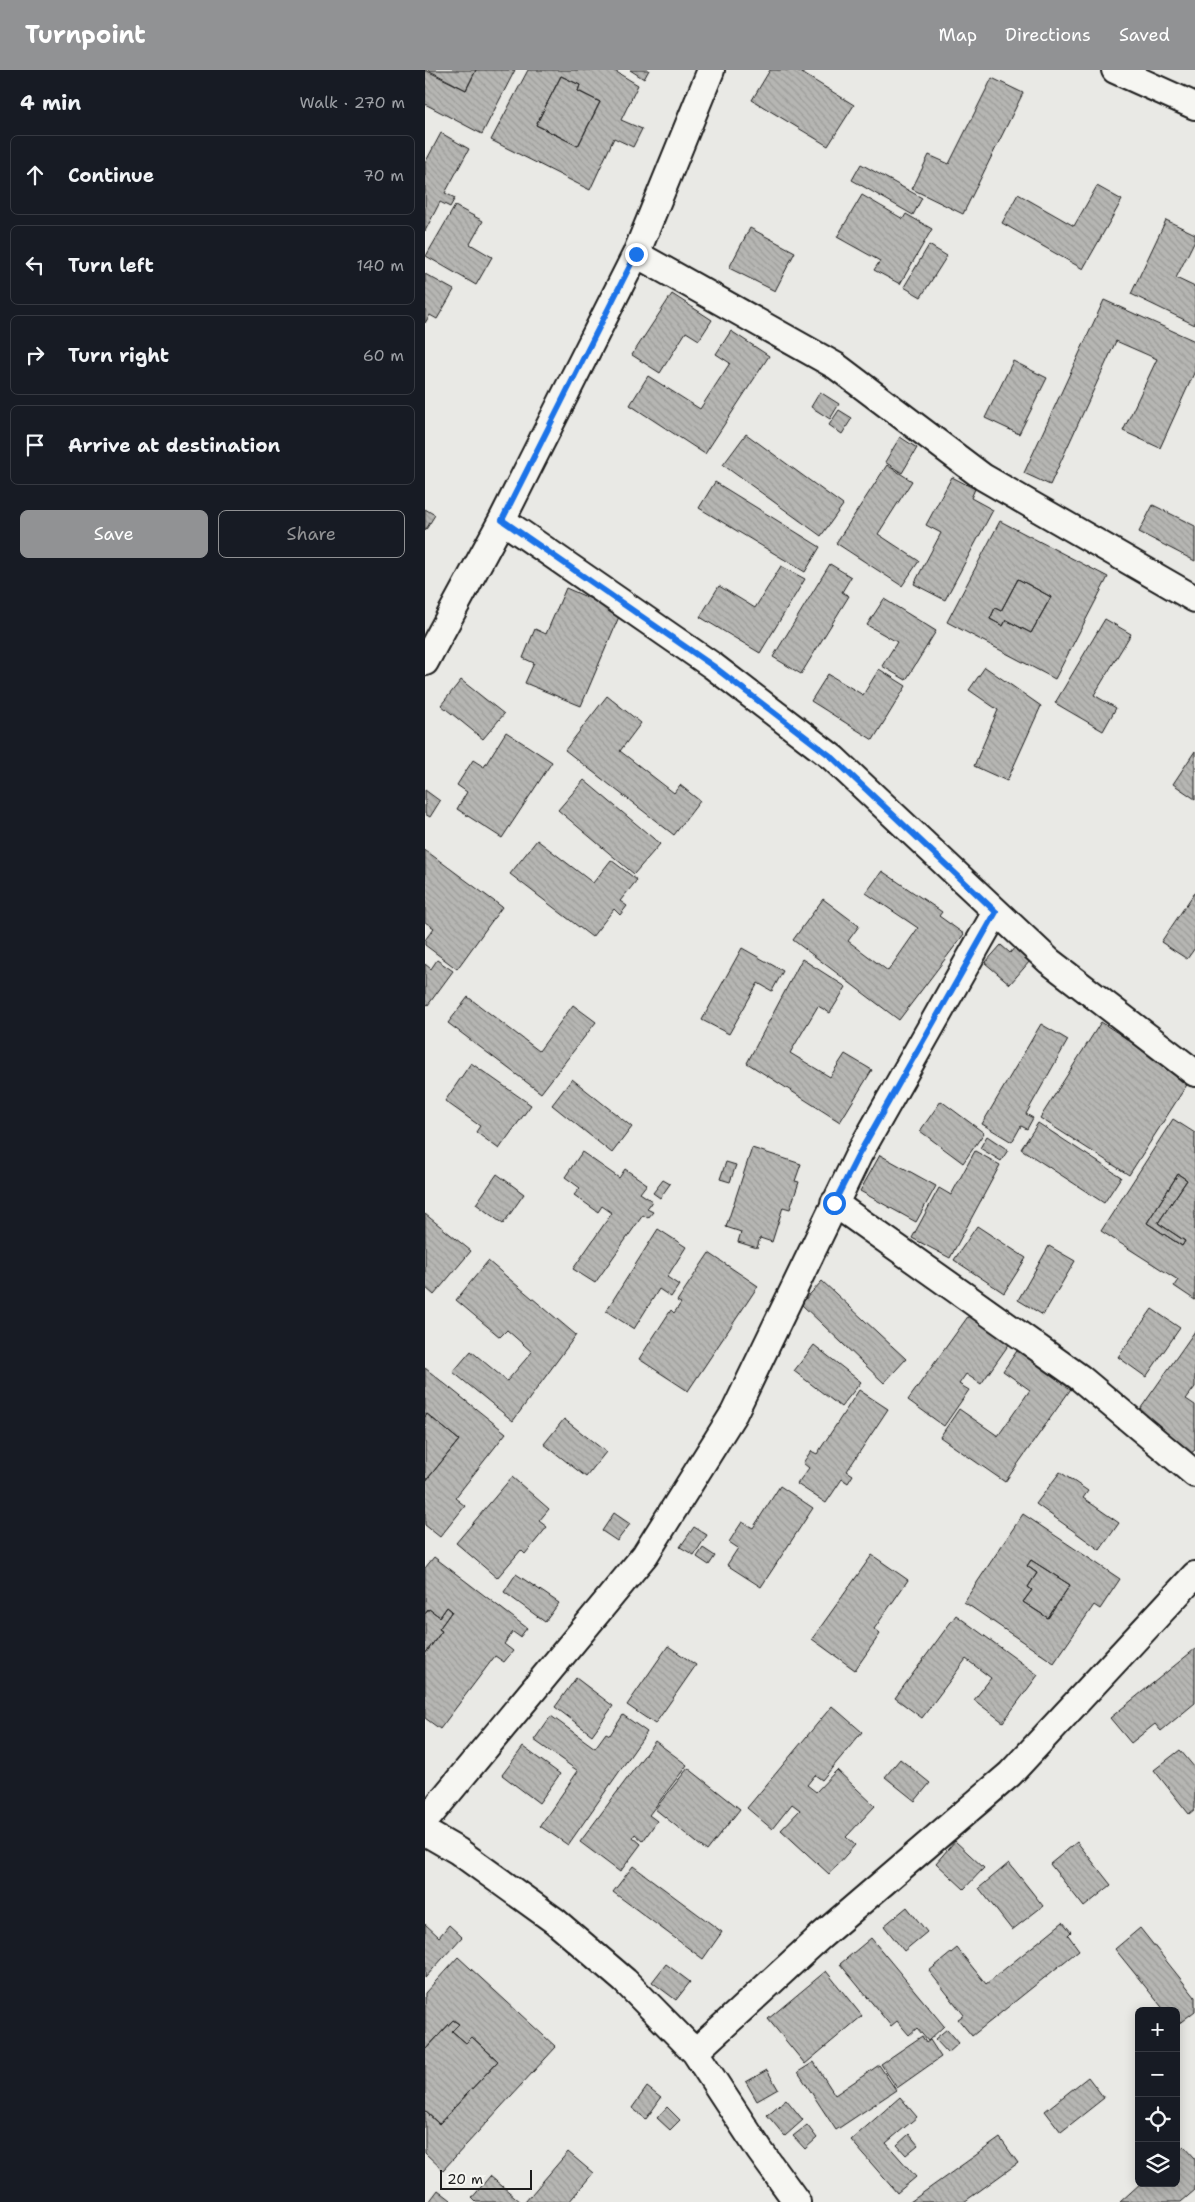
<!DOCTYPE html>
<html lang="en">
<head>
<meta charset="utf-8">
<style>
	body { margin:0; font-family:"Shantell Sans",sans-serif; background:#20242c; color:#f1f3f6 }
	.controls { position:absolute; right:15px; bottom:15px; display:grid; overflow:hidden; border-radius:8px; box-shadow:0 2px 12px #0003 }
	.controls button { width:45px; height:45px; display:grid; place-items:center; padding:0; border:0; border-bottom:1px solid #363941; background:#171b24; color:#f1f3f6; font:25px sans-serif }
	.scale { position:absolute; left:15px; bottom:12px; width:92px; box-sizing:border-box; padding-left:5px; border:2px solid #1c1c1c; border-top:0; font-size:14px; line-height:18px; white-space:nowrap; color:#1c1c1c; -webkit-text-stroke:4px #f6f6f2; paint-order:stroke }
	.stop { position:absolute; width:15px; height:15px; margin:-11px; border:4px solid #1a73e8; border-radius:50%; background:#fff }
	.stop.end { background:#1a73e8; border-color:#fff; box-shadow:0 1px 5px #0008 }
	.list { margin:0; padding:0; list-style:none }
	h2 { display:flex; justify-content:space-between; align-items:center; height:65px; margin:0; padding:0 20px; font-size:21px }
	h2 small { font-size:16px; font-weight:400; color:#9ea1a6 }
	.list li { display:grid; grid-template-columns:32px 1fr auto; gap:15px; align-items:center; box-sizing:border-box; height:80px; margin:0 10px 10px; padding:0 10px; border:1px solid #363941; border-radius:8px }
	.list b { display:block; font-size:19px; white-space:nowrap }
	.list em { font-size:16px; font-style:normal; color:#9ea1a6 }
	.actions { display:flex; gap:10px; padding:15px 20px }
	.actions a { flex:1; padding:11px 0; border:1px solid #919294; border-radius:8px; text-align:center; font-size:18px; color:#919294 }
	.actions .main { background:#919294; color:#fff }
	.icon { flex:none; width:28px; height:28px; fill:none; stroke:currentColor; stroke-width:2; stroke-linecap:round; stroke-linejoin:round }
	.map { position:relative; flex:none; width:770px; height:2132px; overflow:hidden }
	header { display:flex; align-items:center; gap:30px; box-sizing:border-box; height:70px; padding:0 25px; background:#919294; color:#fff }
	header strong { font-size:24px }
	nav { display:flex; gap:28px; margin-inline-start:auto; font-size:18px }
	main { display:flex }
	aside { flex:1; background:#171b24 }
	.map>svg:first-child { display:block }
</style>
</head>
<body>
<header>
<strong>Turnpoint</strong>
<nav><a>Map</a><a>Directions</a><a>Saved</a></nav>
</header>
<main>
<aside>
<h2>4 min<small>Walk · 270 m</small></h2>
<ul class="list">
<li><svg class="icon" aria-label="ahead" viewBox="0 0 24 24"><path d="M12 20V5M6 11l6-6 6 6"/></svg><div><b>Continue</b></div><em>70 m</em></li>
<li><svg class="icon" aria-label="left" viewBox="0 0 24 24"><path d="M17 20v-9H6M10 6l-5 5 5 5"/></svg><div><b>Turn left</b></div><em>140 m</em></li>
<li><svg class="icon" aria-label="right" viewBox="0 0 24 24"><path d="M7 20v-9h11M14 6l5 5-5 5"/></svg><div><b>Turn right</b></div><em>60 m</em></li>
<li><svg class="icon" aria-label="arrive" viewBox="0 0 24 24"><path d="M6 21V4h12l-3 4 3 4H6"/></svg><div><b>Arrive at destination</b></div></li>
</ul>
<div class="actions"><a class="main">Save</a><a>Share</a></div>
</aside>
<div class="map">
<svg width="770" height="2132" viewBox="0 0 770 2132">
	<defs>
		<pattern id="building-back-hatch" width="6" height="6" patternUnits="userSpaceOnUse" patternTransform="scale(1.25)"><rect width="6" height="6" fill="#b6b6b3"/><path d="M-1 5l2 2M0 0l6 6M5-1l2 2" fill="none" stroke="#9c9c99"/></pattern>
	</defs>
	<rect width="100%" height="100%" fill="#e9e9e5"/>
	<filter id="ink" filterUnits="userSpaceOnUse"><feTurbulence type="fractalNoise" baseFrequency=".02" numOctaves="2"/><feDisplacementMap in="SourceGraphic" scale="10" xChannelSelector="R" yChannelSelector="G"/><feConvolveMatrix kernelMatrix="1 2 1 2 8 2 1 2 1" color-interpolation-filters="sRGB"/></filter>
	<g filter="url(#ink)">
		<path fill="url(#building-back-hatch)" stroke="#1c1c1c" fill-rule="evenodd" d="M0 0 41 20 51 0H90L57 64 0 34Z
			M3 0H51L41 20Z
			M103 0H188L213 15 196 50 217 59 208 77 189 68 165 120 66 70ZM136 6 155 15 153 21 175 32 153 76 111 55Z
			M205 0H224L219 9Z
			M345 0H372L429 35 403 76 327 30Z
			M136 6 155 15 153 21 175 32 153 76 111 55Z
			M567 8 598 23 538 144 487 119 504 85 524 94Z
			M16 63 44 79 20 123 30 128 25 137 15 132 0 161V93Z
			M436 94 497 128 488 145 427 110Z
			M672 116 697 130 658 199 577 153 593 124 649 156Z
			M437 125 478 149 481 144 507 159 475 214 449 200 455 191 412 167Z
			M30 136 58 151 45 174 67 187 51 215 1 186Z
			M741 150 770 164V170L751 208 770 217V255L706 224Z
			M325 158 370 182 350 221 304 198Z
			M504 175 522 186 496 227 479 217Z
			M0 204 29 220 12 249 5 245 0 253Z
			M247 224 287 250 274 270 261 262 235 303 207 285Z
			M679 230 770 271V301L735 378 698 361 732 289 691 271 625 415 599 403Z
			M306 261 344 286 280 384 205 335 223 306 275 339 305 293 291 284Z
			M588 291 622 308 594 364 560 348Z
			M395 322 414 334 405 349 386 337Z
			M414 340 427 348 417 364 404 355Z
			M321 364 418 435 396 466 298 395Z
			M475 367 492 378 477 403 460 392Z
			M462 395 487 411 453 464 494 491 477 516 411 473Z
			M527 407 550 419 546 428 568 440 520 530 489 514 516 463 501 455Z
			M290 412 395 477 380 502 274 438Z
			M728 435 770 456V491L714 462Z
			M0 439 10 445 0 461Z
			M575 451 683 507 630 609 522 552ZM593 509 626 527 606 563 581 550 578 556 565 549 570 538 576 541Z
			M405 494 426 507 417 522 424 526 376 604 348 587Z
			M356 496 380 509 335 583 275 547 294 516 330 538Z
			M593 509 626 527 606 563 581 550 578 556 565 549 570 538 576 541Z
			M141 518 196 542 156 636 100 613 109 593 98 588 110 559 121 564Z
			M459 529 511 561 481 610 457 596 472 572 442 555Z
			M680 549 706 564 669 625 691 638 678 661 630 633Z
			M560 597 616 636 582 711 549 696 573 640 544 620Z
			M454 599 481 616 448 670 386 631 403 604 438 625Z
			M36 610 79 644 58 669 16 635Z
			M182 626 216 653 195 681 249 723 255 715 275 731 249 765 140 680Z
			M81 662 127 692 77 768 32 739 42 722 32 715 48 690 59 697Z
			M770 681V729L748 714Z
			M159 710 235 774 209 804 133 740Z
			M0 720 15 731 5 747 0 744Z
			M112 770 168 813 186 790 212 810 195 831 202 836 195 845 189 839 167 867 85 804Z
			M0 780 77 837 32 899 0 875V870L9 858 0 852Z
			M457 801 517 842 514 846 539 864 474 950 368 870 398 829 434 856 423 871 463 901 493 858 441 823Z
			M770 822V878L762 889 736 872Z
			M576 875 585 883 590 877 605 891 585 914 560 893Z
			M317 878 358 901 347 921 333 913 304 964 277 950Z
			M377 889 421 917 405 943 393 936 365 983 405 1007 420 984 447 1000 415 1052 322 993Z
			M12 890 28 901 3 935 0 933V894L6 899Z
			M43 927 114 981 148 935 171 952 116 1023 23 953Z
			M676 952 765 1010 704 1105 615 1048Z
			M616 954 643 970 601 1044 608 1048 602 1059 596 1056 587 1072 557 1054Z
			M46 993 106 1035 74 1079 51 1062 55 1056 20 1031Z
			M147 1009 207 1057 187 1083 127 1035Z
			M516 1031 559 1063 538 1093 495 1061Z
			M748 1049 770 1063V1230L749 1216 753 1210 676 1161ZM753 1104 762 1110 733 1153 760 1171 757 1176 722 1153Z
			M613 1053 696 1107 679 1133 596 1079Z
			M562 1066 583 1080 576 1091 555 1078Z
			M327 1078 376 1094 370 1111 374 1112 365 1139 358 1137 347 1172 335 1168 332 1178 313 1172 316 1162 301 1157Z
			M550 1081 575 1095 525 1188 487 1168 514 1118 526 1125Z
			M157 1082 194 1108 200 1099 222 1114 215 1123 227 1131 222 1139 228 1142 223 1148 218 1145 170 1213 148 1199 187 1143 177 1136 173 1142 149 1125 155 1118 140 1107Z
			M455 1085 511 1116 491 1152 435 1121Z
			M301 1092 311 1095 305 1112 295 1109Z
			M72 1104 99 1124 78 1154 51 1134Z
			M753 1104 762 1110 733 1153 760 1171 757 1176 722 1153Z
			M238 1110 245 1114 235 1128 228 1123Z
			M0 1144 46 1181 9 1225 0 1217Z
			M552 1156 601 1188 579 1223 529 1190Z
			M233 1159 261 1177 242 1207 254 1215 246 1227 234 1219 209 1259 181 1241Z
			M624 1176 650 1191 618 1245 593 1230Z
			M284 1183 333 1216 263 1321 214 1289 246 1240 249 1243 256 1233 252 1231Z
			M63 1191 151 1265 88 1351 28 1302 46 1281 82 1311 107 1282 82 1260 75 1267 31 1230Z
			M397 1211 481 1289 459 1313 376 1234Z
			M727 1239 755 1258 721 1307 693 1287Z
			M547 1241 587 1270 556 1314 541 1304 534 1314 544 1320 519 1356 483 1330Z
			M770 1261V1317L761 1329 770 1335V1380L766 1383 711 1345Z
			M389 1275 436 1312 416 1337 369 1301Z
			M594 1278 648 1316 580 1412 515 1367 534 1339 573 1366 605 1320 578 1301Z
			M0 1298 81 1363 30 1428 40 1436 15 1467 0 1455V1412L34 1370 2 1344 0 1347Z
			M434 1320 463 1339 422 1401 428 1405 423 1413 417 1409 401 1433 372 1414 384 1398 378 1393 386 1381 392 1384Z
			M2 1344 34 1370 0 1412V1347Z
			M139 1349 181 1382 161 1407 119 1374Z
			M635 1402 663 1421 658 1428 694 1453 675 1480 611 1434Z
			M87 1407 124 1439 114 1451 122 1457 100 1484 96 1480 72 1508 31 1473Z
			M355 1416 388 1438 336 1517 302 1495 313 1478 304 1472 317 1452 328 1458Z
			M189 1443 205 1454 192 1471 177 1461Z
			M598 1444 695 1509 675 1539 669 1535 629 1593 539 1532ZM606 1490 645 1515 623 1548 598 1532 607 1520 603 1517 612 1503 602 1496Z
			M269 1457 282 1465 269 1485 255 1477Z
			M278 1478 290 1486 284 1495 272 1487Z
			M447 1485 483 1510 449 1559 455 1564 430 1600 387 1569Z
			M9 1487 102 1558 95 1567 88 1562 79 1574 88 1581 79 1592 70 1586 15 1659 0 1648V1584L17 1561 14 1559 27 1541 22 1537 15 1547 4 1539 0 1544V1498Z
			M606 1490 645 1515 623 1548 598 1532 607 1520 603 1517 612 1503 602 1496Z
			M91 1504 134 1533 120 1552 79 1522Z
			M22 1537 27 1541 14 1559 17 1561 0 1584V1544L4 1539 15 1547Z
			M531 1545 613 1605 578 1652 549 1630 566 1608 541 1589 497 1648 470 1628Z
			M243 1576 271 1595 230 1654 202 1635Z
			M770 1579V1633L736 1661 730 1654 706 1673 685 1648Z
			M151 1608 188 1636 167 1665 130 1637Z
			M407 1636 437 1662 397 1710 390 1705 382 1715 391 1722 412 1700 450 1736 421 1767 430 1775 404 1804 356 1760 375 1740 367 1734 347 1759 322 1738Z
			M198 1645 222 1662 143 1775 115 1756 153 1701 109 1670 126 1646 170 1678 181 1663 185 1665Z
			M230 1671 262 1695 224 1745 232 1751 218 1771 210 1764 208 1767 216 1774 195 1802 155 1772Z
			M98 1677 135 1704 114 1733 77 1705Z
			M755 1680 770 1698V1739L764 1744 729 1700Z
			M475 1689 505 1713 490 1731 460 1707Z
			M263 1698 315 1739 282 1781 230 1739Z
			M530 1771 559 1798 539 1819 511 1793Z
			M652 1772 686 1815 659 1837 625 1794Z
			M584 1793 618 1836 587 1860 554 1818Z
			M208 1796 297 1862 278 1889 188 1822Z
			M482 1837 502 1862 479 1881 459 1856Z
			M638 1852 646 1862 643 1865 654 1880 547 1966 533 1949 539 1945 504 1901 532 1878 561 1914Z
			M0 1854 14 1867 24 1855 37 1867 0 1908Z
			M715 1858 770 1927V1941L752 1955 751 1941H740L690 1879Z
			M446 1868 519 1956 503 1971 492 1958 484 1965 472 1951 466 1956 415 1894Z
			M33 1887 131 1977 18 2100 0 2083V2041L14 2054 73 1991 47 1967 41 1973 27 1961 34 1954 28 1950 0 1980V1923Z
			M241 1894 265 1912 251 1930 227 1912Z
			M401 1901 437 1946 380 1994 343 1949Z
			M28 1950 34 1954 27 1961 41 1973 47 1967 73 1991 14 2054 0 2041V1980Z
			M522 1959 534 1973 523 1983 510 1969Z
			M497 1966 501 1973 505 1970 516 1987 472 2018 456 1994Z
			M389 1992 410 2025 454 1995 471 2020 411 2060 373 2002Z
			M342 2000 353 2019 332 2031 321 2012Z
			M663 2007 679 2028 636 2062 620 2041Z
			M222 2017 236 2028 221 2049 207 2038Z
			M475 2027 492 2047 461 2073 491 2107 472 2123 426 2070Z
			M361 2029 378 2050 360 2066 342 2045Z
			M242 2037 255 2050 245 2060 232 2048Z
			M382 2055 392 2068 380 2079 368 2066Z
			M484 2064 493 2075 481 2085 472 2075Z
			M575 2068 593 2093 539 2132H485Z
			M759 2076 770 2088V2120L756 2132H695L716 2113H751V2083Z
			M143 2082 168 2103 144 2132H100Z
			M65 2106 96 2132H51L47 2128Z
			M13 2120 26 2130 24 2132H4Z"/>
		<g fill="none" stroke-linecap="round" stroke-linejoin="round">
			<g stroke="#1c1c1c" stroke-width="30">
				<path id="minor" d="M690 0 770 36
					M211 184 411 296 558 407 770 529
					M77 450 288 596 408 688 624 891 770 1003
					M0 592 77 450 211 184 286 0
					M409 1133 654 1307 770 1404
					M0 1751 220 1485 309 1343 434 1084 571 842
					M0 1762 33 1781 130 1851 200 1911 270 1982 335 2081 372 2132
					M270 1982 395 1867 585 1704 770 1505"/>
			</g>
			<use href="#minor" stroke="#f6f6f2" stroke-width="26"/>
		</g>
	</g>
	<g fill="none" stroke-linecap="round" stroke-linejoin="round" filter="url(#ink)">
		<path stroke="#1a73e8" stroke-width="6" d="M211 184 77 450 288 596 408 688 571 842 434 1084 409 1133"/>
	</g>
</svg>
<div class="controls">
<button>+</button>
<button>−</button>
<button><svg class="icon" aria-label="locate" viewBox="0 0 24 24"><circle cx="12" cy="12" r="6"/><path d="M12 2v4M12 18v4M2 12h4M18 12h4"/></svg></button>
<button><svg class="icon" aria-label="layers" viewBox="0 0 24 24"><path d="M12 4l9 5-9 5-9-5zM3 14l9 5 9-5"/></svg></button>
</div>
<div class="scale">20 m</div>
<div class="stop" style="left:409px;top:1133px"></div>
<div class="stop end" style="left:211px;top:184px"></div>
</div>
</main>
</body>
</html>
